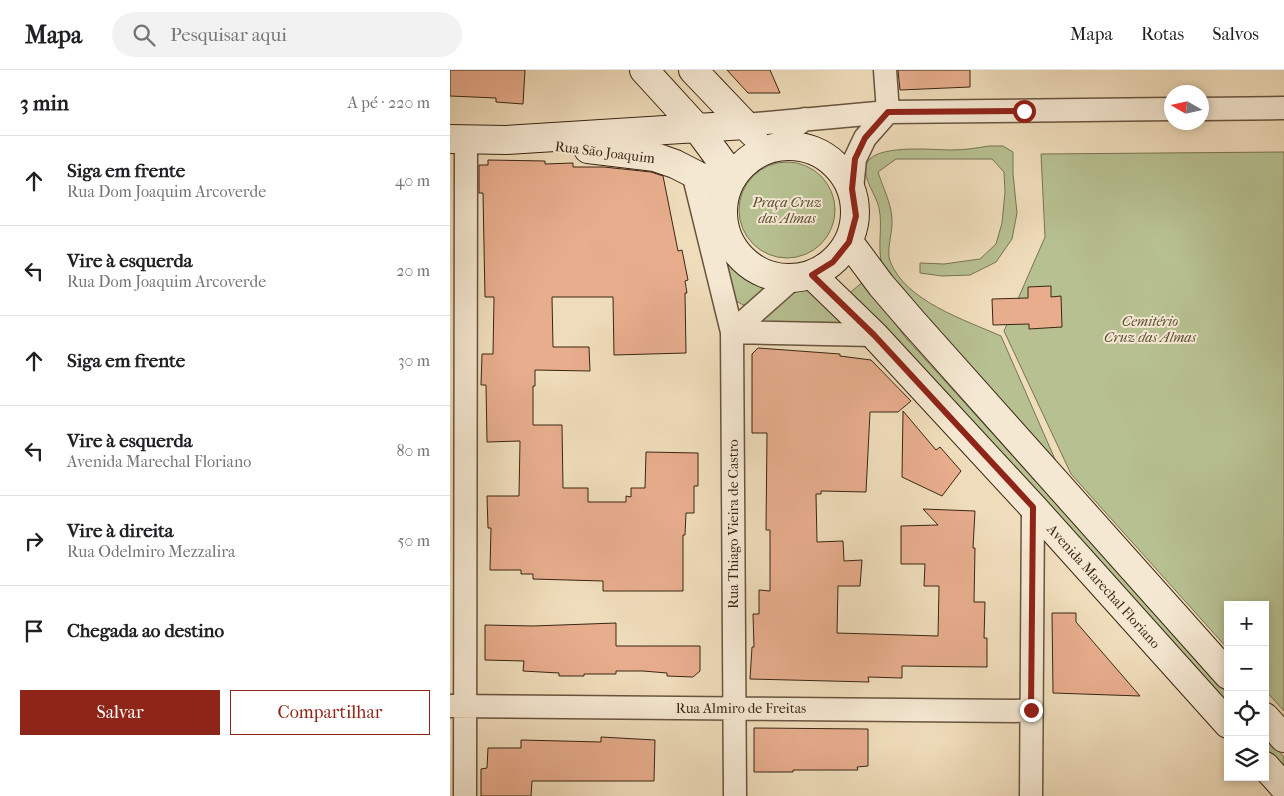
<!DOCTYPE html>
<html lang="pt">
<head>
<meta charset="utf-8">
<style>
	body { margin:0; font-family:"IM FELL French Canon",serif; background:#f2f2f2; color:#202124 }
	.controls { position:absolute; right:15px; bottom:15px; display:grid; overflow:hidden; border-radius:0px; box-shadow:0 2px 8px #0003 }
	.controls button { width:45px; height:45px; display:grid; place-items:center; padding:0; border:0; border-bottom:1px solid #e0e0e0; background:#fff; color:#202124; font:25px sans-serif }
	.compass { position:absolute; left:714px; top:15px; width:45px; height:45px; border-radius:50%; background:#fff; box-shadow:0 2px 8px #0003; rotate:279deg }
	.stop { position:absolute; width:15px; height:15px; margin:-11px; border:4px solid #8f2418; border-radius:50%; background:#fff }
	.stop.end { background:#8f2418; border-color:#fff; box-shadow:0 1px 5px #0008 }
	.list { margin:0; padding:0; list-style:none }
	h2 { display:flex; justify-content:space-between; align-items:center; height:65px; margin:0; padding:0 20px; font-size:21px }
	h2 small { font-size:16px; font-weight:400; color:#757577 }
	.list li { display:grid; grid-template-columns:32px 1fr auto; gap:15px; align-items:center; box-sizing:border-box; height:90px; padding:0 20px; border-top:1px solid #e0e0e0 }
	.list b { display:block; font-size:19px; white-space:nowrap }
	.list p { margin:0; font-size:16px; white-space:nowrap; color:#757577 }
	.list em { font-size:16px; font-style:normal; color:#757577 }
	.actions { display:flex; gap:10px; padding:15px 20px }
	.actions a { flex:1; padding:11px 0; border:1px solid #8f2418; border-radius:0px; text-align:center; font-size:18px; color:#8f2418 }
	.actions .main { background:#8f2418; color:#fff }
	.icon { flex:none; width:28px; height:28px; fill:none; stroke:currentColor; stroke-width:2; stroke-linecap:round; stroke-linejoin:round }
	.map { position:relative; flex:none; width:834px; height:726px; overflow:hidden }
	header { display:flex; align-items:center; gap:30px; box-sizing:border-box; height:70px; padding:0 25px; background:#fff; border-bottom:1px solid #e0e0e0 }
	header strong { font-size:24px }
	nav { display:flex; gap:28px; margin-inline-start:auto; font-size:18px }
	.search { width:350px; height:45px; background:#f2f2f2; display:flex; align-items:center; gap:12px; box-sizing:border-box; padding:0 18px; border-radius:28px; color:#757577; font-size:19px }
	main { display:flex }
	aside { flex:1; background:#fff }
	.map>svg:first-child { display:block }
</style>
</head>
<body>
<header>
<strong>Mapa</strong>
<div class="search"><svg class="icon" aria-label="search" viewBox="0 0 24 24"><circle cx="10" cy="10" r="6"/><path d="M15 15l6 6"/></svg>Pesquisar aqui</div>
<nav><a>Mapa</a><a>Rotas</a><a>Salvos</a></nav>
</header>
<main>
<aside>
<h2>3 min<small>A pé · 220 m</small></h2>
<ul class="list">
<li><svg class="icon" aria-label="ahead" viewBox="0 0 24 24"><path d="M12 20V5M6 11l6-6 6 6"/></svg><div><b>Siga em frente</b><p>Rua Dom Joaquim Arcoverde</p></div><em>40 m</em></li>
<li><svg class="icon" aria-label="left" viewBox="0 0 24 24"><path d="M17 20v-9H6M10 6l-5 5 5 5"/></svg><div><b>Vire à esquerda</b><p>Rua Dom Joaquim Arcoverde</p></div><em>20 m</em></li>
<li><svg class="icon" aria-label="ahead" viewBox="0 0 24 24"><path d="M12 20V5M6 11l6-6 6 6"/></svg><div><b>Siga em frente</b></div><em>30 m</em></li>
<li><svg class="icon" aria-label="left" viewBox="0 0 24 24"><path d="M17 20v-9H6M10 6l-5 5 5 5"/></svg><div><b>Vire à esquerda</b><p>Avenida Marechal Floriano</p></div><em>80 m</em></li>
<li><svg class="icon" aria-label="right" viewBox="0 0 24 24"><path d="M7 20v-9h11M14 6l5 5-5 5"/></svg><div><b>Vire à direita</b><p>Rua Odelmiro Mezzalira</p></div><em>50 m</em></li>
<li><svg class="icon" aria-label="arrive" viewBox="0 0 24 24"><path d="M6 21V4h12l-3 4 3 4H6"/></svg><div><b>Chegada ao destino</b></div></li>
</ul>
<div class="actions"><a class="main">Salvar</a><a>Compartilhar</a></div>
</aside>
<div class="map">
<svg width="834" height="726" viewBox="0 0 834 726">
	<rect width="100%" height="100%" fill="#efdcba"/>
	<filter id="stains"><feTurbulence type="fractalNoise" baseFrequency=".004" numOctaves="4"/><feColorMatrix values="0 0 0 0 .2 0 0 0 0 .09 0 0 0 0 .02 0 0 0 .5 -.17"/></filter>
	<radialGradient id="worn" r=".72"><stop offset=".6" stop-color="#630" stop-opacity="0"/><stop offset="1" stop-color="#630" stop-opacity=".3"/></radialGradient>
	<path fill="#b7c091" stroke="#797352" d="M539 76H553L563 82V104L567 143 562 169 546 192 520 205 492 206 470 203V193L494 194 530 189 546 174 552 153 555 122 554 102 542 89H446L428 102C433 118 441 132 442 149 443 161 436 181 440 191 455 231 515 250 551 266L611 403 432 195C427 176 433 157 429 138 426 124 413 110 416 96 420 73 484 80 501 80 514 80 527 78 539 76Z
		M834 82V641L815 620V535H778V579L621 404 554 261 595 167 591 84Z
		M289 140a48 48 0 1 1 96 0a48 48 0 1 1-96 0Z
		M267 179 292 205 321 217 306 232 293 235 283 229Z
		M362 205 424 265 282 262Z
		M414 211 456 268 778 624V639L396 226Z
		M815 666 834 687V701L815 680Z"/>
	<path fill="#e7ad8d" stroke="#3b2613" d="M0 0H75L73 34 46 32V28L0 26Z
		M277 0H320L330 23H298Z
		M448 0H520V17L450 20Z
		M38 90 95 91V94L123 93V97H154L201 102 213 106 228 181 232 180 238 210 235 211 237 223H235L236 283 164 285 163 227H102L103 277H139L140 301 85 300V316H83V355H112L113 418H138V432H176V426L181 427V418H195L196 382 248 383V416H244V443H236L235 465H233V521H153V511L83 509V504H71V500H40L41 458H38L37 426H69L70 371 37 372 36 315H31L32 284H43L44 227H35L33 123H29V95H38Z
		M601 216V227L611 226 612 257 579 259V254L543 255 542 229 578 228V217Z
		M308 278 390 284V286L421 290 461 331 448 342H420L416 422 371 421V424H366L367 472 393 471 394 491 412 490 410 516H388L387 563 488 566 489 516H474L475 494H451V456L488 455 473 439 525 441 523 478H525L524 532H535L534 568H537V597L452 596V608L418 607 419 612 300 609 302 577H304L303 544H309V520L320 521V460H316L317 363H302V284Z
		M453 341 486 380 490 377 511 401 492 426 452 407Z
		M602 543H626V552L690 626 603 623Z
		M166 553V576H250V601L243 607 217 606V603L193 601H166V604H134V606H109V603L73 601 74 591 35 590V555L83 556Z
		M304 658 418 659V696L407 697 408 700H343V702H304Z
		M151 667 205 670 204 711H82L81 726H31V699L37 698 38 678H71V670L151 672Z"/>
	<g fill="none" stroke-linecap="round" stroke-linejoin="round">
		<g stroke="#68543d" stroke-width="25">
			<path id="street" d="M435 0 438 42
				M752 39 834 38
				M295 55 438 42 722 39
				M327 76 341 59 355 49
				M243 103 282 262 285 726
				M402 119 405 89 415 68 438 42
				M264 178 273 135
				M282 262 424 265
				M282 262 342 209
				M0 636 581 641
				M15 726 16 70
				M581 726 583 437"/>
		</g>
		<g stroke="#3b2613" stroke-width="30">
			<path id="secondary" d="M194 0 247 58 283 107
				M243 0 303 63
				M0 69 56 70 295 55
				M273 142a66 66 0 1 1 132 0a66 66 0 1 1-132 0Z
				M138 79 205 87 225 94 276 120
				M399 172 431 215 462 251 778 605
				M362 205 424 265 583 437 778 654
				M815 647 834 668
				M815 696 834 717"/>
		</g>
		<use href="#street" stroke="#f5e8d2" stroke-width="22"/>
		<use href="#secondary" stroke="#f5e8d2" stroke-width="28"/>
	</g>
	<g fill="none" stroke-linecap="round" stroke-linejoin="round">
		<path stroke="#8f2418" stroke-width="6" d="M574 41 438 42 415 68 405 89 402 119 406 146 399 172 383 192 362 205 424 265 583 437 581 640"/>
	</g>
	<g text-anchor="middle" stroke-width="4" stroke-linejoin="round" paint-order="stroke">
		<g font-size="14" fill="#3b2613" stroke="#f5e8d2">
			<text transform="translate(155 82) rotate(7)" y="5">Rua São Joaquim</text>
			<text transform="translate(283 454) rotate(-90)" y="5">Rua Thiago Vieira de Castro</text>
			<text transform="translate(654 516) rotate(48)" y="5">Avenida Marechal Floriano</text>
			<text x="291" y="643">Rua Almiro de Freitas</text>
		</g>
		<g font-size="14" font-style="italic" fill="#5a4c32" stroke="#f5e8d2">
			<text x="337" y="137">Praça Cruz<tspan x="337" dy="16">das Almas</tspan></text>
			<text x="700" y="256">Cemitério<tspan x="700" dy="16">Cruz das Almas</tspan></text>
		</g>
	</g>
	<rect width="100%" height="100%" filter="url(#stains)"/>
	<rect width="100%" height="100%" fill="url(#worn)"/>
</svg>
<div class="controls">
<button>+</button>
<button>−</button>
<button><svg class="icon" aria-label="locate" viewBox="0 0 24 24"><circle cx="12" cy="12" r="6"/><path d="M12 2v4M12 18v4M2 12h4M18 12h4"/></svg></button>
<button><svg class="icon" aria-label="layers" viewBox="0 0 24 24"><path d="M12 4l9 5-9 5-9-5zM3 14l9 5 9-5"/></svg></button>
</div>
<svg class="compass" viewBox="-18 -18 36 36"><path d="M0-13l5 13h-10z" fill="#e53935"/><path d="M0 13l5-13h-10z" fill="#757577"/></svg>
<div class="stop" style="left:574px;top:41px"></div>
<div class="stop end" style="left:581px;top:640px"></div>
</div>
</main>
</body>
</html>
